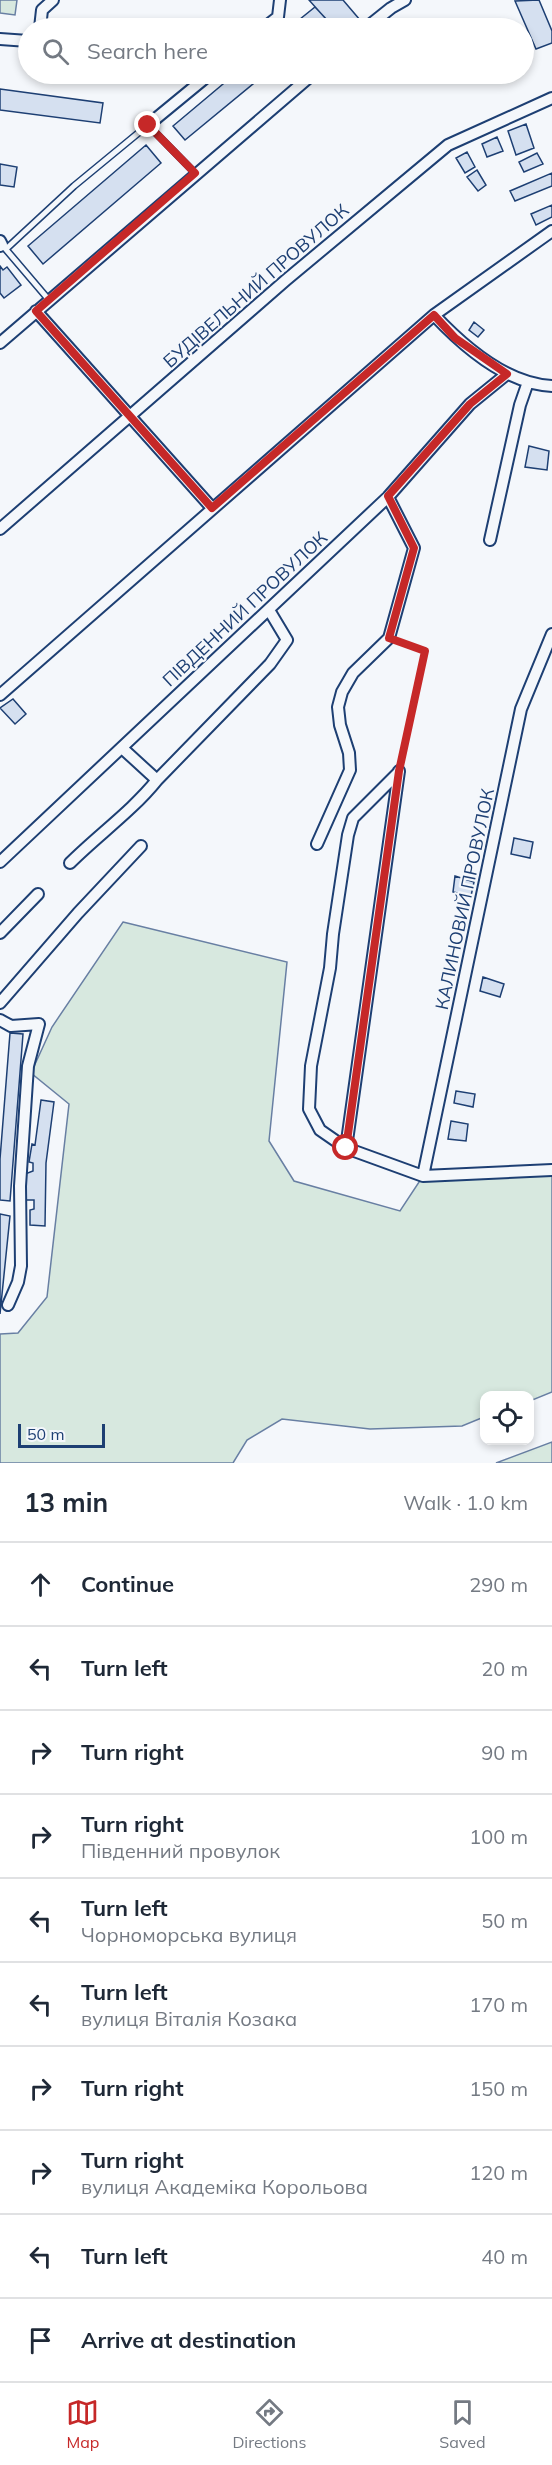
<!DOCTYPE html>
<html lang="en">
<head>
<meta charset="utf-8">
<style>
	body { margin:0; font-family:Mulish,sans-serif; background:#f2f2f3; color:#1f2937 }
	.controls { position:absolute; right:18px; bottom:18px; display:grid; overflow:hidden; border-radius:12px; box-shadow:0 3px 9px #0003 }
	.controls button { width:54px; height:54px; display:grid; place-items:center; padding:0; border:0; border-bottom:2px solid #e0e1e3; background:#fff; color:#1f2937; font:30px sans-serif }
	.scale { position:absolute; left:18px; bottom:15px; width:87px; box-sizing:border-box; padding-left:6px; border:3px solid #1d3f73; border-top:0; font-size:16px; line-height:21px; white-space:nowrap; color:#1d3f73; -webkit-text-stroke:4px #f4f7fb; paint-order:stroke }
	.stop { position:absolute; width:18px; height:18px; margin:-14px; border:4px solid #c62828; border-radius:50%; background:#fff }
	.stop.end { background:#c62828; border-color:#fff; box-shadow:0 2px 6px #0008 }
	.list { margin:0; padding:0; list-style:none }
	h2 { display:flex; justify-content:space-between; align-items:center; height:78px; margin:0; padding:0 24px; font-size:26px }
	h2 small { font-size:20px; font-weight:400; color:#747a83 }
	.list li { display:grid; grid-template-columns:39px 1fr auto; gap:18px; align-items:center; box-sizing:border-box; height:84px; padding:0 24px; border-top:2px solid #e0e1e3 }
	.list b { display:block; font-size:22px; white-space:nowrap }
	.list p { margin:0; font-size:20px; white-space:nowrap; color:#747a83 }
	.list em { font-size:20px; font-style:normal; color:#747a83 }
	.icon { flex:none; width:33px; height:33px; fill:none; stroke:currentColor; stroke-width:2; stroke-linecap:round; stroke-linejoin:round }
	.map { position:relative; flex:none; width:552px; height:1463px; overflow:hidden }
	.search { position:absolute; background:#fff; box-shadow:0 3px 9px #0003; left:18px; right:18px; top:18px; height:66px; display:flex; align-items:center; gap:15px; box-sizing:border-box; padding:0 21px; border-radius:33px; color:#747a83; font-size:22px }
	.sheet { height:918px; background:#fff }
	nav { display:flex; justify-content:space-around; align-items:center; box-sizing:border-box; height:84px; border-top:2px solid #e0e1e3; background:#fff; font-size:16px; color:#747a83 }
	nav a { display:grid; justify-items:center; gap:3px }
	nav .on { color:#c62828 }
	.map>svg:first-child { display:block }
</style>
</head>
<body>
<div class="map">
<svg width="552" height="1463" viewBox="0 0 552 1463">
	<rect width="100%" height="100%" fill="#f4f7fb"/>
	<path fill="#d7e8df" stroke="#687fa3" stroke-width="1.5" d="M0 0H17L15 15 0 13Z
		M123 922 287 962 269 1141 294 1181 400 1211 423 1176 552 1170V1392L530 1401V1396H484V1417L462 1426 370 1429 282 1419 247 1440 233 1463H0V1334L18 1333 47 1297 69 1104 31 1073 52 1027Z
		M552 1442V1463H496Z"/>
	<path fill="#d5e0f0" stroke="#1d3f73" stroke-width="1.5" d="M309 0H343L360 20 351 28H334Z
		M539 0 552 31V43L536 49 515 1Z
		M315 7 328 21 319 28H289Z
		M59 22 117 28H58Z
		M235 74H265L185 140 173 126Z
		M0 89 103 103 100 123 0 110Z
		M526 124 534 148 516 155 508 131Z
		M497 137 503 151 487 157 482 144Z
		M146 145 161 163 43 264 28 246Z
		M467 152 475 167 465 173 456 158Z
		M537 153 543 164 524 172 519 162Z
		M0 164 17 167 14 187 0 185Z
		M477 170 486 185 478 191 467 177Z
		M552 173V186L515 201 510 191Z
		M552 205V217L536 225 531 214Z
		M0 266 3 270 7 267 21 285 4 298 0 293Z
		M474 322 484 330 478 337 469 330Z
		M529 446 549 451 547 470 525 467Z
		M13 699 26 714 15 724 0 708Z
		M514 838 533 842 530 858 511 854Z
		M455 876 474 882 471 896 453 892Z
		M483 977 504 984 500 997 480 991Z
		M10 1033 23 1034 10 1201 0 1200V1159Z
		M456 1091 475 1094 473 1107 454 1103Z
		M41 1100 54 1102 46 1163 45 1226 30 1225V1210L34 1209V1200H25V1174L33 1171V1163L29 1162 32 1144 35 1145Z
		M451 1121 468 1124 466 1141 448 1139Z
		M0 1214 10 1216 0 1314Z"/>
	<g fill="none" stroke-linecap="round" stroke-linejoin="round">
		<g stroke="#1d3f73" stroke-width="8">
			<path id="lane" d="M3 246 49 300
				M6 249 74 186 148 125 195 173"/>
		</g>
		<g stroke="#1d3f73" stroke-width="14">
			<path id="street" d="M40 28 42 10 53 0
				M264 28 278 17 280 0
				M366 28 391 8 405 0
				M0 39 28 41
				M148 125 210 74
				M0 241 2 245 0 246
				M36 311 212 508
				M434 315C464 347 506 384 552 386
				M0 343 313 74
				M0 529 286 280 448 145 552 98
				M490 540 520 405 528 382
				M0 695 434 315 552 231
				M122 748 157 780 270 664 287 640 269 610
				M399 771 346 1148 423 1176 552 1170
				M317 844 350 770 349 753 340 725 338 707 342 692 353 673 389 638 414 548 388 497
				M0 862 388 497 470 404 507 374
				M70 863C98 835 132 811 157 780
				M0 933 38 894
				M0 1003 78 913 141 846
				M0 1020 11 1026 39 1024 28 1066 20 1186 21 1266 18 1282 8 1305
				M346 1148 320 1130 309 1109 311 1066 330 968 333 934 348 835 353 818 399 772
				M423 1176 521 709 552 634"/>
		</g>
		<path stroke="#5e769c" stroke-width="2" stroke-dasharray="4.5 3" stroke-linecap="butt" d="M400 642 425 650 402 760"/>
		<use href="#lane" stroke="#f4f7fb" stroke-width="5"/>
		<use href="#street" stroke="#f4f7fb" stroke-width="10"/>
	</g>
	<g fill="none" stroke-linecap="round" stroke-linejoin="round">
		<path stroke="#c62828" stroke-width="8" d="M148 125 195 173 36 311 212 508 434 315 455 338 507 374 470 404 388 496 414 548 389 638 425 651 399 771 346 1148"/>
	</g>
	<g text-anchor="middle" stroke-width="4.5" stroke-linejoin="round" paint-order="stroke">
		<g font-size="18" fill="#1d3f73" stroke="#f4f7fb">
			<text transform="translate(256 286) rotate(-41)" y="6">БУДІВЕЛЬНИЙ ПРОВУЛОК</text>
			<text transform="translate(245 609) rotate(-43)" y="6">ПІВДЕННИЙ ПРОВУЛОК</text>
			<text transform="translate(465 899) rotate(-78)" y="6">КАЛИНОВИЙ ПРОВУЛОК</text>
		</g>
	</g>
</svg>
<div class="controls">
<button><svg class="icon" aria-label="locate" viewBox="0 0 24 24"><circle cx="12" cy="12" r="6"/><path d="M12 2v4M12 18v4M2 12h4M18 12h4"/></svg></button>
</div>
<div class="scale">50 m</div>
<div class="stop" style="left:346px;top:1148px"></div>
<div class="stop end" style="left:148px;top:125px"></div>
<div class="search"><svg class="icon" aria-label="search" viewBox="0 0 24 24"><circle cx="10" cy="10" r="6"/><path d="M15 15l6 6"/></svg>Search here</div>
</div>
<section class="sheet">
<h2>13 min<small>Walk · 1.0 km</small></h2>
<ul class="list">
<li><svg class="icon" aria-label="ahead" viewBox="0 0 24 24"><path d="M12 20V5M6 11l6-6 6 6"/></svg><div><b>Continue</b></div><em>290 m</em></li>
<li><svg class="icon" aria-label="left" viewBox="0 0 24 24"><path d="M17 20v-9H6M10 6l-5 5 5 5"/></svg><div><b>Turn left</b></div><em>20 m</em></li>
<li><svg class="icon" aria-label="right" viewBox="0 0 24 24"><path d="M7 20v-9h11M14 6l5 5-5 5"/></svg><div><b>Turn right</b></div><em>90 m</em></li>
<li><svg class="icon" aria-label="right" viewBox="0 0 24 24"><path d="M7 20v-9h11M14 6l5 5-5 5"/></svg><div><b>Turn right</b><p>Південний провулок</p></div><em>100 m</em></li>
<li><svg class="icon" aria-label="left" viewBox="0 0 24 24"><path d="M17 20v-9H6M10 6l-5 5 5 5"/></svg><div><b>Turn left</b><p>Чорноморська вулиця</p></div><em>50 m</em></li>
<li><svg class="icon" aria-label="left" viewBox="0 0 24 24"><path d="M17 20v-9H6M10 6l-5 5 5 5"/></svg><div><b>Turn left</b><p>вулиця Віталія Козака</p></div><em>170 m</em></li>
<li><svg class="icon" aria-label="right" viewBox="0 0 24 24"><path d="M7 20v-9h11M14 6l5 5-5 5"/></svg><div><b>Turn right</b></div><em>150 m</em></li>
<li><svg class="icon" aria-label="right" viewBox="0 0 24 24"><path d="M7 20v-9h11M14 6l5 5-5 5"/></svg><div><b>Turn right</b><p>вулиця Академіка Корольова</p></div><em>120 m</em></li>
<li><svg class="icon" aria-label="left" viewBox="0 0 24 24"><path d="M17 20v-9H6M10 6l-5 5 5 5"/></svg><div><b>Turn left</b></div><em>40 m</em></li>
<li><svg class="icon" aria-label="arrive" viewBox="0 0 24 24"><path d="M6 21V4h12l-3 4 3 4H6"/></svg><div><b>Arrive at destination</b></div></li>
</ul>
</section>
<nav>
<a class="on"><svg class="icon" aria-label="map" viewBox="0 0 24 24"><path d="M3 6l6-2 6 2 6-2v14l-6 2-6-2-6 2zM9 4v14M15 6v14"/></svg>Map</a>
<a><svg class="icon" aria-label="directions" viewBox="0 0 24 24"><path d="M12 3l9 9-9 9-9-9zM9 14v-3h6M13 9l2 2-2 2"/></svg>Directions</a>
<a><svg class="icon" aria-label="saved" viewBox="0 0 24 24"><path d="M7 4h10v16l-5-4-5 4z"/></svg>Saved</a>
</nav>
</body>
</html>
